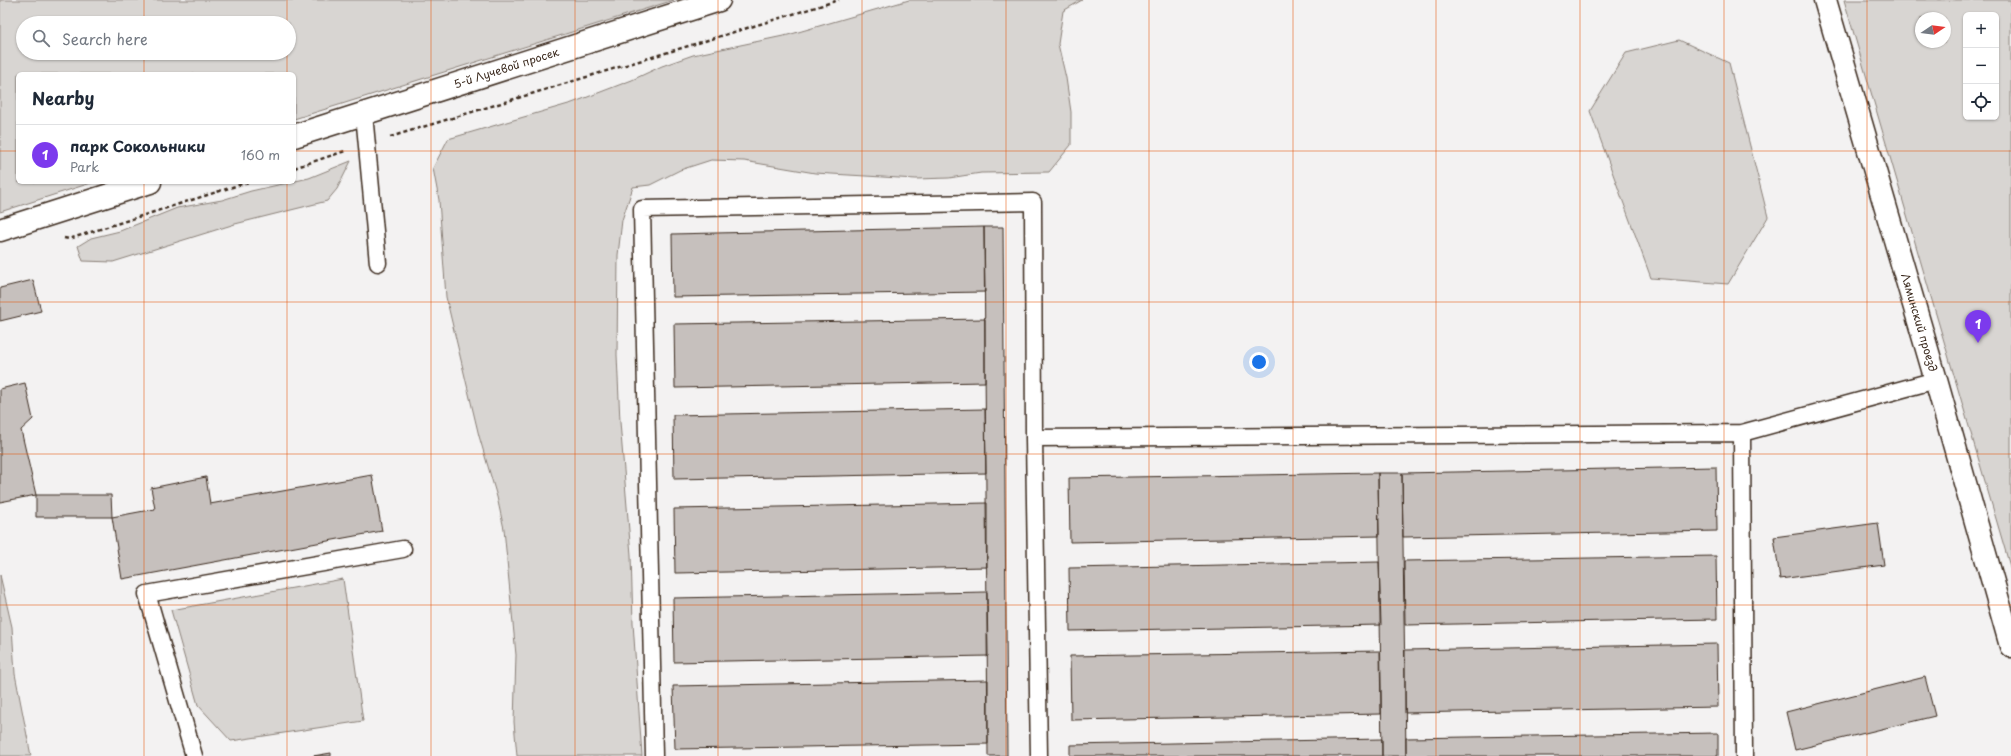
<!DOCTYPE html>
<html lang="en">
<head>
<meta charset="utf-8">
<style>
	body { margin:0; font-family:"Playpen Sans",sans-serif; background:#f6f6f7; color:#1f2937 }
	.controls { position:absolute; right:12px; top:12px; display:grid; overflow:hidden; border-radius:6px; box-shadow:0 1px 3px #0004 }
	.controls button { width:36px; height:36px; display:grid; place-items:center; padding:0; border:0; border-bottom:1px solid #e0e1e3; background:#fff; color:#1f2937; font:20px sans-serif }
	.compass { position:absolute; left:1915px; top:12px; width:36px; height:36px; border-radius:50%; background:#fff; box-shadow:0 1px 3px #0004; rotate:77deg }
	.you { position:absolute; left:1259px; top:362px; width:14px; height:14px; margin:-10px; border:3px solid #fff; border-radius:50%; background:#1a73e8; box-shadow:0 0 0 6px #1a73e833 }
	.badge { display:grid; place-items:center; width:26px; height:26px; border-radius:50%; background:#7c3aed; color:#fff; font-size:13px; font-weight:700 }
	.pin { position:absolute; translate:-50% -33px; filter:drop-shadow(0 1px 2px #0008) }
	.pin::after { content:''; position:absolute; top:21px; width:14px; height:12px; background:inherit; clip-path:polygon(0 0,100% 0,50% 100%) }
	.list { margin:0; padding:0; list-style:none }
	h2 { display:flex; justify-content:space-between; align-items:center; height:52px; margin:0; padding:0 16px; font-size:17px }
	h2 small { font-size:13px; font-weight:400; color:#747a83 }
	.list li { display:grid; grid-template-columns:26px 1fr auto; gap:12px; align-items:center; box-sizing:border-box; height:60px; padding:0 16px; border-top:1px solid #e0e1e3 }
	.list b { display:block; font-size:15px; white-space:nowrap }
	.list p { margin:0; font-size:13px; white-space:nowrap; color:#747a83 }
	.list em { font-size:13px; font-style:normal; color:#747a83 }
	.icon { flex:none; width:22px; height:22px; fill:none; stroke:currentColor; stroke-width:2; stroke-linecap:round; stroke-linejoin:round }
	.map { position:relative; flex:none; width:2011px; height:756px; overflow:hidden }
	.search { position:absolute; background:#fff; box-shadow:0 1px 3px #0004; left:16px; top:16px; width:280px; height:44px; display:flex; align-items:center; gap:10px; box-sizing:border-box; padding:0 14px; border-radius:22px; color:#747a83; font-size:15px }
	.panel { position:absolute; background:#fff; box-shadow:0 1px 3px #0004; left:16px; top:72px; width:280px; height:112px; border-radius:6px }
	.map>svg:first-child { display:block }
</style>
</head>
<body>
<div class="map">
<svg width="2011" height="756" viewBox="0 0 2011 756">
	<rect width="100%" height="100%" fill="#f3f2f2"/>
	<filter id="ink" filterUnits="userSpaceOnUse"><feTurbulence type="fractalNoise" baseFrequency=".025" numOctaves="2"/><feDisplacementMap in="SourceGraphic" scale="8" xChannelSelector="R" yChannelSelector="G"/><feConvolveMatrix kernelMatrix="1 2 1 2 8 2 1 2 1" color-interpolation-filters="sRGB"/></filter>
	<g filter="url(#ink)">
		<path fill="#d8d5d2" stroke="#8a8078" fill-rule="evenodd" d="M0 0H674L294 119V74H18V182H94L0 212ZM23 23H289V53H23Z
			M909 0H1082L1063 11 1058 44 1066 78 1071 112V145L1049 172 981 173 949 178 916 179 815 173 744 161 711 160 680 170 650 185 633 187 622 220 618 255 617 355 620 422 631 555 633 623 642 756H517L514 722 516 655 504 529 497 497 479 436 446 297 439 200 433 168 448 139 572 103 632 80 662 66 693 55 788 35Z
			M1844 0H2011V570ZM1966 15H1996V117H1966ZM1921 18H1945V42H1921Z
			M1679 40 1729 63 1768 217 1728 284 1651 278 1590 111 1626 53Z
			M351 161 337 189 327 201 235 224 113 262 83 261 78 246 91 238 120 231 177 208 222 200 251 191 309 178Z
			M0 575 12 627 15 674 31 756H0Z
			M343 579 363 721 231 741 198 705 171 610Z"/>
		<path fill="#c6c0bd" stroke="#3b2a1e" d="M984 227H1003L1007 756H988Z
			M984 227 985 292 673 297 672 234Z
			M33 280 41 311 0 321V288Z
			M985 319V382L675 388 674 324Z
			M25 383 33 419 21 430 36 495 0 502V389Z
			M985 409 986 473 674 479 673 415Z
			M1716 467 1717 531 1403 537 1402 473Z
			M1378 473 1379 536 1070 542 1069 478Z
			M1378 473H1402L1406 756H1382Z
			M372 475 382 531 122 579 112 517 155 509 151 488 206 477 210 504Z
			M36 495H111L112 517H36Z
			M987 503V567L675 573 674 509Z
			M1878 523 1884 565 1780 579 1774 537Z
			M1716 556 1717 619 1405 625 1404 561Z
			M1379 562 1381 625 1070 631 1069 568Z
			M987 592 988 656 674 662 673 598Z
			M1717 644 1718 707 1405 713V650Z
			M1380 651 1381 714 1071 720 1070 656Z
			M1925 677 1935 716 1795 750 1786 712Z
			M988 680V744L675 749 673 686Z
			M1718 733V756H1406V738Z
			M1382 739V756H1070V745Z
			M331 753V756H313Z"/>
		<g fill="none" stroke-linecap="round" stroke-linejoin="round">
			<g stroke="#3b2a1e" stroke-width="19">
				<path id="service" d="M364 114 378 263
					M1742 433 1936 380
					M194 756 147 594 403 549
					M654 756 642 209 1033 202 1034 438
					M1039 756 1034 438 1742 433 1744 756"/>
			</g>
			<g stroke="#3b2a1e" stroke-width="25">
				<g id="minor">
					<path id="s1" d="M1825 0 1936 380 2011 646"/>
				</g>
			</g>
			<g stroke="#3b2a1e" stroke-width="25">
				<g id="tertiary">
					<path id="s2" d="M294 136 719 0"/>
					<path d="M0 230 150 182"/>
				</g>
			</g>
			<path stroke="#3b2a1e" stroke-width="2.5" stroke-dasharray="4 3" stroke-linecap="butt" d="M390 137 839 0
				M294 168 345 151
				M64 238 69 239 248 182"/>
			<use href="#service" stroke="#fff" stroke-width="16"/>
			<use href="#minor" stroke="#fff" stroke-width="22"/>
			<use href="#tertiary" stroke="#fff" stroke-width="22"/>
		</g>
	</g>
	<path fill="none" stroke="#e8590c" stroke-width="1" stroke-opacity="0.55" d="M144 0V23M287 0V23M431 0V756M575 0V756M718 0V756M862 0V756M1006 0V756M1149 0V756M1293 0V756M1436 0V756M1580 0V756M1724 0V756M1867 0V756M144 53V74M287 53V74M0 151H18M294 151H2011M144 182V756M287 182V756M0 302H2011M0 454H2011M0 605H2011"/>
	<g text-anchor="middle" stroke-width="3.5" stroke-linejoin="round" paint-order="stroke">
		<g font-size="11" fill="#3b2a1e" stroke="#fff">
			<text dy="4" stroke="none"><textPath href="#s2" startOffset="223">5-й Лучевой просек</textPath></text>
			<text dy="4" stroke="none"><textPath href="#s1" startOffset="336">Ляминский проезд</textPath></text>
		</g>
	</g>
</svg>
<div class="controls">
<button>+</button>
<button>−</button>
<button><svg class="icon" aria-label="locate" viewBox="0 0 24 24"><circle cx="12" cy="12" r="6"/><path d="M12 2v4M12 18v4M2 12h4M18 12h4"/></svg></button>
</div>
<svg class="compass" viewBox="-18 -18 36 36"><path d="M0-13l5 13h-10z" fill="#e53935"/><path d="M0 13l5-13h-10z" fill="#747a83"/></svg>
<div class="you"></div>
<div class="pin badge" style="left:1978px;top:343px">1</div>
<div class="search"><svg class="icon" aria-label="search" viewBox="0 0 24 24"><circle cx="10" cy="10" r="6"/><path d="M15 15l6 6"/></svg>Search here</div>
<section class="panel">
<h2>Nearby<small></small></h2>
<ul class="list">
<li><span class="badge">1</span><div><b>парк Сокольники</b><p>Park</p></div><em>160 m</em></li>
</ul>
</section>
</div>
</body>
</html>
